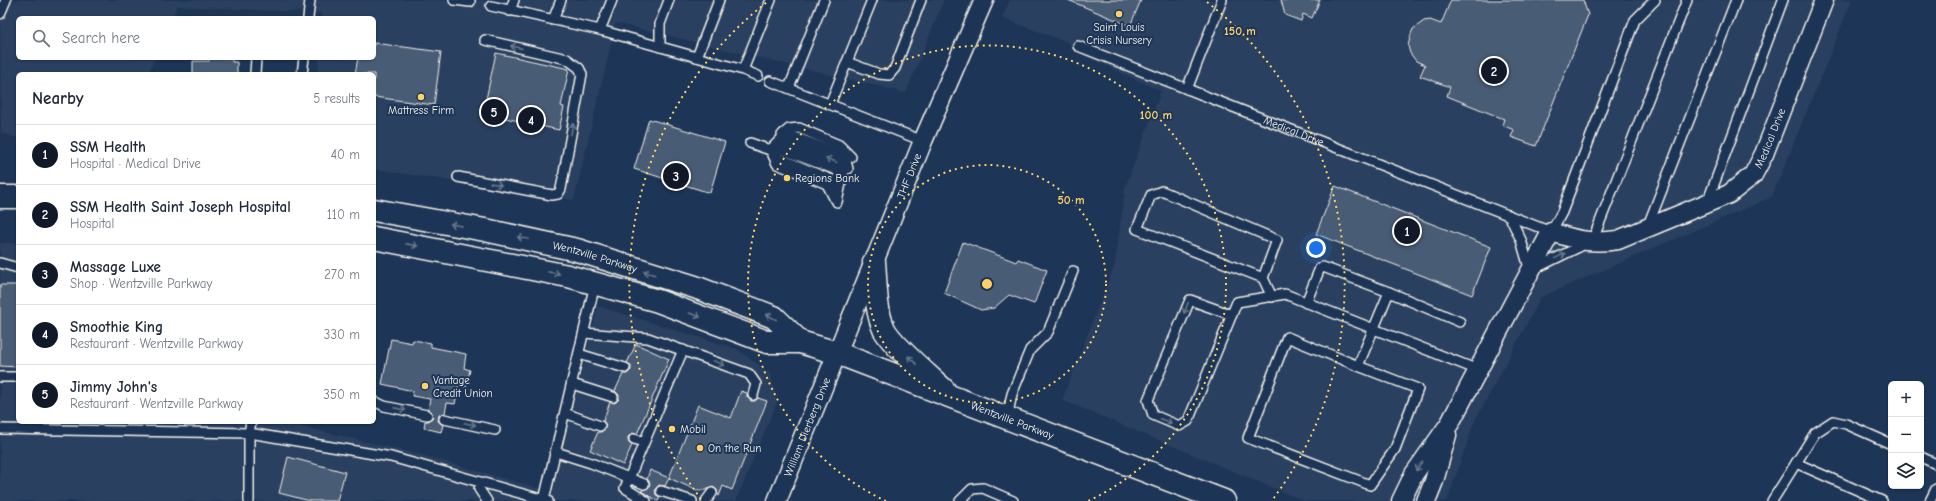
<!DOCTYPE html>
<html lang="en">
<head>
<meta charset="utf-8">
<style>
	body { margin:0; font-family:"Comic Neue",sans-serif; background:#f6f6f7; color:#1f2937 }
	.controls { position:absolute; right:12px; bottom:12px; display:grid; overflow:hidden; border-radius:6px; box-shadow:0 1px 3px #0004 }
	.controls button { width:36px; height:36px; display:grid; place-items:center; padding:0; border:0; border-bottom:1px solid #e0e1e3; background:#fff; color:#1f2937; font:20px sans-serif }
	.you { position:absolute; left:1316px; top:248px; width:14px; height:14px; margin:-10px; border:3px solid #fff; border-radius:50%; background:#1a73e8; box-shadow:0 0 0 6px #1a73e833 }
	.badge { display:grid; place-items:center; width:26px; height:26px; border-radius:50%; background:#111827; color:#fff; font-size:13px; font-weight:700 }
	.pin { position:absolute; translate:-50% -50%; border:2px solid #fff; box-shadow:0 1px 4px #0006 }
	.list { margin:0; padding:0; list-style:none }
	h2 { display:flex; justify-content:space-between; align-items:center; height:52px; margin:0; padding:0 16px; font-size:17px }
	h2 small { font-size:13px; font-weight:400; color:#747a83 }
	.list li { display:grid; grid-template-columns:26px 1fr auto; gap:12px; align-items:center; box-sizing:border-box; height:60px; padding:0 16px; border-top:1px solid #e0e1e3 }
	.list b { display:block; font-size:15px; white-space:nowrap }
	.list p { margin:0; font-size:13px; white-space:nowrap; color:#747a83 }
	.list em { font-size:13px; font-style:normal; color:#747a83 }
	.icon { flex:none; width:22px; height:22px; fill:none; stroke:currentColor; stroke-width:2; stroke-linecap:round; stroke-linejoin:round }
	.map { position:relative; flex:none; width:1936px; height:501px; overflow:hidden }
	.search { position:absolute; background:#fff; box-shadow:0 1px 3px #0004; left:16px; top:16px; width:360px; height:44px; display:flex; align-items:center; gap:10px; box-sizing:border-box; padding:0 14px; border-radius:6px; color:#747a83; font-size:15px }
	.panel { position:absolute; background:#fff; box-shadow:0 1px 3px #0004; left:16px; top:72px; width:360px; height:352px; border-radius:6px }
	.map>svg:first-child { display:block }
</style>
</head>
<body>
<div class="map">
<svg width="1936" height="501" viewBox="0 0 1936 501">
	<rect width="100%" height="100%" fill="#1d3557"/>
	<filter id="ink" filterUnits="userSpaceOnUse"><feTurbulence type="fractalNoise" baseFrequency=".025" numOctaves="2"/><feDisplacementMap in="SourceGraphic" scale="8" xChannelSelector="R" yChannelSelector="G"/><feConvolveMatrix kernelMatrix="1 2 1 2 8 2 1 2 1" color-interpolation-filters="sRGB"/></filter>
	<g filter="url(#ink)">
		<path fill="#2a4060" d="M0 0H944L906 93 616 23 574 200 374 169V74H318L319 58H374V18H321V13L177 6 172 18H18V58H155L148 74H18V138L1 133Z
			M1010 0H1852L1772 197 1541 297 1474 423 1447 501H1304L1062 400 1115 264 1125 188 1161 91 1081 54 1074 50 1069 43 1002 18Z
			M0 243H18V422H273L300 426 421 455 552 492 598 306 737 349 771 374 777 402 736 501H0Z"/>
		<path fill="#485b74" stroke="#f4f1e8" d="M1068 0H1141L1130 26Z
			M1281 0H1320L1312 18 1303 14 1301 21 1285 15Z
			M1451 0H1583L1588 15 1536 146 1511 137 1514 130 1502 125 1504 119 1447 96 1450 87 1420 76 1425 65 1416 61 1410 53 1408 46 1411 34 1413 29 1424 21 1430 20 1441 24Z
			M374 43 441 52 434 105 374 97V74H355L358 58H374Z
			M496 53 569 69 561 106 564 107 559 130 483 113Z
			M209 58H232V62H237V74H193V61H209Z
			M649 119 725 142 710 193 634 169Z
			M1335 186 1491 247 1472 295 1316 234Z
			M963 242 1016 262 1018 259 1047 270 1034 304 1009 295 994 308 981 310 944 293Z
			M0 285H18V367L0 366Z
			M391 339 412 343 413 340 431 343V347L466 354 464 368 470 370 466 387 459 385 455 404 447 403 445 413 439 415 438 421 443 425 441 432 424 428 425 421H429L433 417 431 411 428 409 430 399 412 396 413 391 382 384Z
			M636 344 669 359 637 434 632 433 628 437V441L632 445 623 465 590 450 598 432H601L605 428 606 425 603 421 610 402 615 403 619 399V395L615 391 623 374H627L631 370V366L627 363Z
			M741 391 747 393V397L751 401H755L758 398 767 401 732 490 723 486 719 496 718 495 717 490 713 487 706 490H696L669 478 698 405 731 418Z
			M288 457 345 472 337 501H310L279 493Z
			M650 470 669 478 665 486 659 485 655 489 656 495 660 497 658 501 641 491 649 487 650 483 647 479Z"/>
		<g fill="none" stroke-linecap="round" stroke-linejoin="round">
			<g stroke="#f4f1e8" stroke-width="12">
				<g id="service">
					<path d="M454 0 470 2V0"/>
					<path d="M491 6 600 30 743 70 758 76"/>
					<path d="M510 11 514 0"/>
					<path d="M0 14 6 0"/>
					<path d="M308 18 310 0"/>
					<path d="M553 20 561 0"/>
					<path d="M600 30 612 0"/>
					<path id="s1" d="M1078 46 1551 232 1562 212 1635 20 1655 0"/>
					<path d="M660 47V24L669 0"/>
					<path d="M697 57 719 0"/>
					<path d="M847 62 879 74 889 75 895 68 921 0"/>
					<path d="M743 70 771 0"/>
					<path d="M255 74 256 58"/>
					<path d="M302 74 304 58"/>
					<path d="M770 81 923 141"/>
					<path d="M789 88 824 0"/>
					<path d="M1187 89 1222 0"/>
					<path d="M830 104 872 0"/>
					<path d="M784 133 845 156 848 169"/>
					<path d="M782 135 789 129 799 128 839 145 851 157"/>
					<path d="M750 143 770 150 779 158 834 181 836 193"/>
					<path d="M770 150 780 140 845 165 837 202"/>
					<path d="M770 150 775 147 839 171 838 181"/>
					<path d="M772 153 777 164 827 184 834 198"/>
					<path d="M458 177 552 195 558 194 561 189 582 74 579 68 567 59 485 40"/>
					<path d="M1707 203 1783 0"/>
					<path d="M1509 215 1521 240 1530 271 1587 243"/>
					<path d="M1647 228 1736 0"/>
					<path d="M1592 242 1687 0"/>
					<path d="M0 263 18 268"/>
					<path d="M1263 278 1137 229 1151 195 1162 191 1277 240 1263 278 1272 297"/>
					<path d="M1389 292 1460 322"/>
					<path d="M1306 303 1320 268 1323 267 1389 292 1358 366 1287 337 1248 438 1370 485 1395 449 1418 389 1358 366"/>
					<path d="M1232 315 1190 300 1148 400 1153 415 1179 426 1188 421 1237 302 1285 294 1478 370"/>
					<path d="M584 333 648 338 749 374 756 384 753 395"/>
					<path d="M579 354 625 368"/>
					<path d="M0 377H18"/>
					<path d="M572 384 613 397"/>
					<path d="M374 401 384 406 427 415"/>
					<path d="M565 413 600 426"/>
					<path d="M1007 418 1012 394 1030 350 1048 332 1073 271"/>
					<path d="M444 419 495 430"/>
					<path d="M0 429 249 433 391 457 548 501"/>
					<path d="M634 439 644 442"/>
					<path d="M556 452 591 463 644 484"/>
					<path d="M1921 457 1936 464"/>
					<path d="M1796 463 1882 501"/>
					<path d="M479 489 487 501"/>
					<path d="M661 491 692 501"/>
					<path d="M544 500 595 284"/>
					<path d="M249 501V433L251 422"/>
					<path d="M646 501 625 488 683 350"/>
					<path d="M706 501 712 493"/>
					<path d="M960 501 972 489 983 488 1013 501"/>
					<path d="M1772 501 1815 433 1833 421 1846 424 1891 444"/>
					<path d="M1930 501 1936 489"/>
				</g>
			</g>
			<g stroke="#f4f1e8" stroke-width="21">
				<g id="minor">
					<path id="s2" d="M777 501 923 141 984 0"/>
					<path id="s3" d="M1401 501 1414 474 1450 423 1551 232C1577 240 1590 244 1618 240L1729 194 1753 175 1764 154 1824 0"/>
					<path d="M1426 501 1434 481 1447 435"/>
				</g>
			</g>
			<g stroke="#f4f1e8" stroke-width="25">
				<g id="primary">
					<path d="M0 197H18"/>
					<path id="s4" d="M374 210 485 230 577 250 695 287 774 317 800 342"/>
					<path id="s5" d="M374 238 568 276 658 301 767 342H800L837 353 1224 501"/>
					<path d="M874 262C876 284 875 309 884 329 892 345 929 376 944 390"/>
				</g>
			</g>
			<use href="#service" stroke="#1d3557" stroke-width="9"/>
			<use href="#minor" stroke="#1d3557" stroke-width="18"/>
			<use href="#primary" stroke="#1d3557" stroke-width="22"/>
		</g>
		<defs><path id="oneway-shaft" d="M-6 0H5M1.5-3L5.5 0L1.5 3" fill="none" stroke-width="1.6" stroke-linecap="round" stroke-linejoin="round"/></defs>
		<g stroke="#68778a">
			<use href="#oneway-shaft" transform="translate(516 47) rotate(-167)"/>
			<use href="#oneway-shaft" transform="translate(572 129) rotate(-79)"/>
			<use href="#oneway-shaft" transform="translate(831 160) rotate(-159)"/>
			<use href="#oneway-shaft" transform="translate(496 184) rotate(10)"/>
			<use href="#oneway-shaft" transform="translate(456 225) rotate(-169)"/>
			<use href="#oneway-shaft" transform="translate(523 238) rotate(-168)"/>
			<use href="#oneway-shaft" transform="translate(412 245) rotate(11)"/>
			<use href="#oneway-shaft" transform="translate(1560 256) rotate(-26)"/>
			<use href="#oneway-shaft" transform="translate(554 273) rotate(11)"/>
			<use href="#oneway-shaft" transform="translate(649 273) rotate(-163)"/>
			<use href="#oneway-shaft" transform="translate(1186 308) rotate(112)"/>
			<use href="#oneway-shaft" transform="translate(695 315) rotate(20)"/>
			<use href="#oneway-shaft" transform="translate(771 317) rotate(-153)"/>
			<use href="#oneway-shaft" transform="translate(912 360) rotate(-136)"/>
			<use href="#oneway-shaft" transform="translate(719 363) rotate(21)"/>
			<use href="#oneway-shaft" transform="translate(400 409) rotate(11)"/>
			<use href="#oneway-shaft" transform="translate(1166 421) rotate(22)"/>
			<use href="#oneway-shaft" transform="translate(470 424) rotate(12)"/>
			<use href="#oneway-shaft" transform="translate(1419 466) rotate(125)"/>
		</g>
	</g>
	<g fill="none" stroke="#ffd166" stroke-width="2" stroke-dasharray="2 4">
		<circle cx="987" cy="284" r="119"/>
		<path d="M886 501A239 239 0 1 1 1088 501"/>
		<path d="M701 499A358 358 0 0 1 767 2M1207 2A358 358 0 0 1 1273 499"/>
	</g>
	<g fill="#ffd166" stroke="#1d3557" stroke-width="1.5">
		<circle cx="1119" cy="14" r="4"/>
		<circle cx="421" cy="97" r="4"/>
		<circle cx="787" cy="178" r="4"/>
		<circle cx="425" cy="386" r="4"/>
		<circle cx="672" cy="429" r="4"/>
		<circle cx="700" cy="448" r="4"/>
	</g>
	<g text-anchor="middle" stroke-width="4" stroke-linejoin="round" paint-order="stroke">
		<g font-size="11" fill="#f4f1e8" stroke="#1d3557" text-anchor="start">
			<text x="1119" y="31" text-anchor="middle">Saint Louis<tspan x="1119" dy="13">Crisis Nursery</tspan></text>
			<text x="421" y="114" text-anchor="middle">Mattress Firm</text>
			<text x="795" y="182">Regions Bank</text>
			<text x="433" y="384">Vantage<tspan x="433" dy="13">Credit Union</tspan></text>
			<text x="680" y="433">Mobil</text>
			<text x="708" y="452">On the Run</text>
		</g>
		<g font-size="11" fill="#f4f1e8" stroke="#1d3557">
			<text dy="4" stroke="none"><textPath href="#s1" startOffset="232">Medical Drive</textPath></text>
			<text dy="4" stroke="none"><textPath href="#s3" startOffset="568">Medical Drive</textPath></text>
			<text dy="4" stroke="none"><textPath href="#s2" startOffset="351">THF Drive</textPath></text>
			<text dy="4" stroke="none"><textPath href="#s4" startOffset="226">Wentzville Parkway</textPath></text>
			<text dy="4" stroke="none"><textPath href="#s5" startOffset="667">Wentzville Parkway</textPath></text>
			<text dy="4" stroke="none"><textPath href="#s2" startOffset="80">William Dierberg Drive</textPath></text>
		</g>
	</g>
	<circle cx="987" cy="284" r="6" fill="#ffd166" stroke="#1d3557" stroke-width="2"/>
	<g font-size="12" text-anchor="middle" font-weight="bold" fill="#ffd166" stroke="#1d3557" stroke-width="4" stroke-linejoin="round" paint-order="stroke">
		<text x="1240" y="35">150 m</text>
		<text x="1156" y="119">100 m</text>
		<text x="1071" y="204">50 m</text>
	</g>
</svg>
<div class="controls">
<button>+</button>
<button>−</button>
<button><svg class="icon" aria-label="layers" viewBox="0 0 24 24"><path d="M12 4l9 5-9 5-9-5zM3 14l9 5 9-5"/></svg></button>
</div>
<div class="you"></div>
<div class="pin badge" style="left:1407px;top:231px">1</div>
<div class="pin badge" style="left:1494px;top:71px">2</div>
<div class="pin badge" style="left:676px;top:176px">3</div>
<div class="pin badge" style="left:531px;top:120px">4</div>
<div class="pin badge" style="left:494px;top:112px">5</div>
<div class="search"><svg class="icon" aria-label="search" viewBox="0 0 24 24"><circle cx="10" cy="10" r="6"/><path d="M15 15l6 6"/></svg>Search here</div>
<section class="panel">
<h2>Nearby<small>5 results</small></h2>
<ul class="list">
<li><span class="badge">1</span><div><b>SSM Health</b><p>Hospital · Medical Drive</p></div><em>40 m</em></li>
<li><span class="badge">2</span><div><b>SSM Health Saint Joseph Hospital</b><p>Hospital</p></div><em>110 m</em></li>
<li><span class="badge">3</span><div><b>Massage Luxe</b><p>Shop · Wentzville Parkway</p></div><em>270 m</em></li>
<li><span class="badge">4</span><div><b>Smoothie King</b><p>Restaurant · Wentzville Parkway</p></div><em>330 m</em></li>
<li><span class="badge">5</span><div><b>Jimmy John's</b><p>Restaurant · Wentzville Parkway</p></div><em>350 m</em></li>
</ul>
</section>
</div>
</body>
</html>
